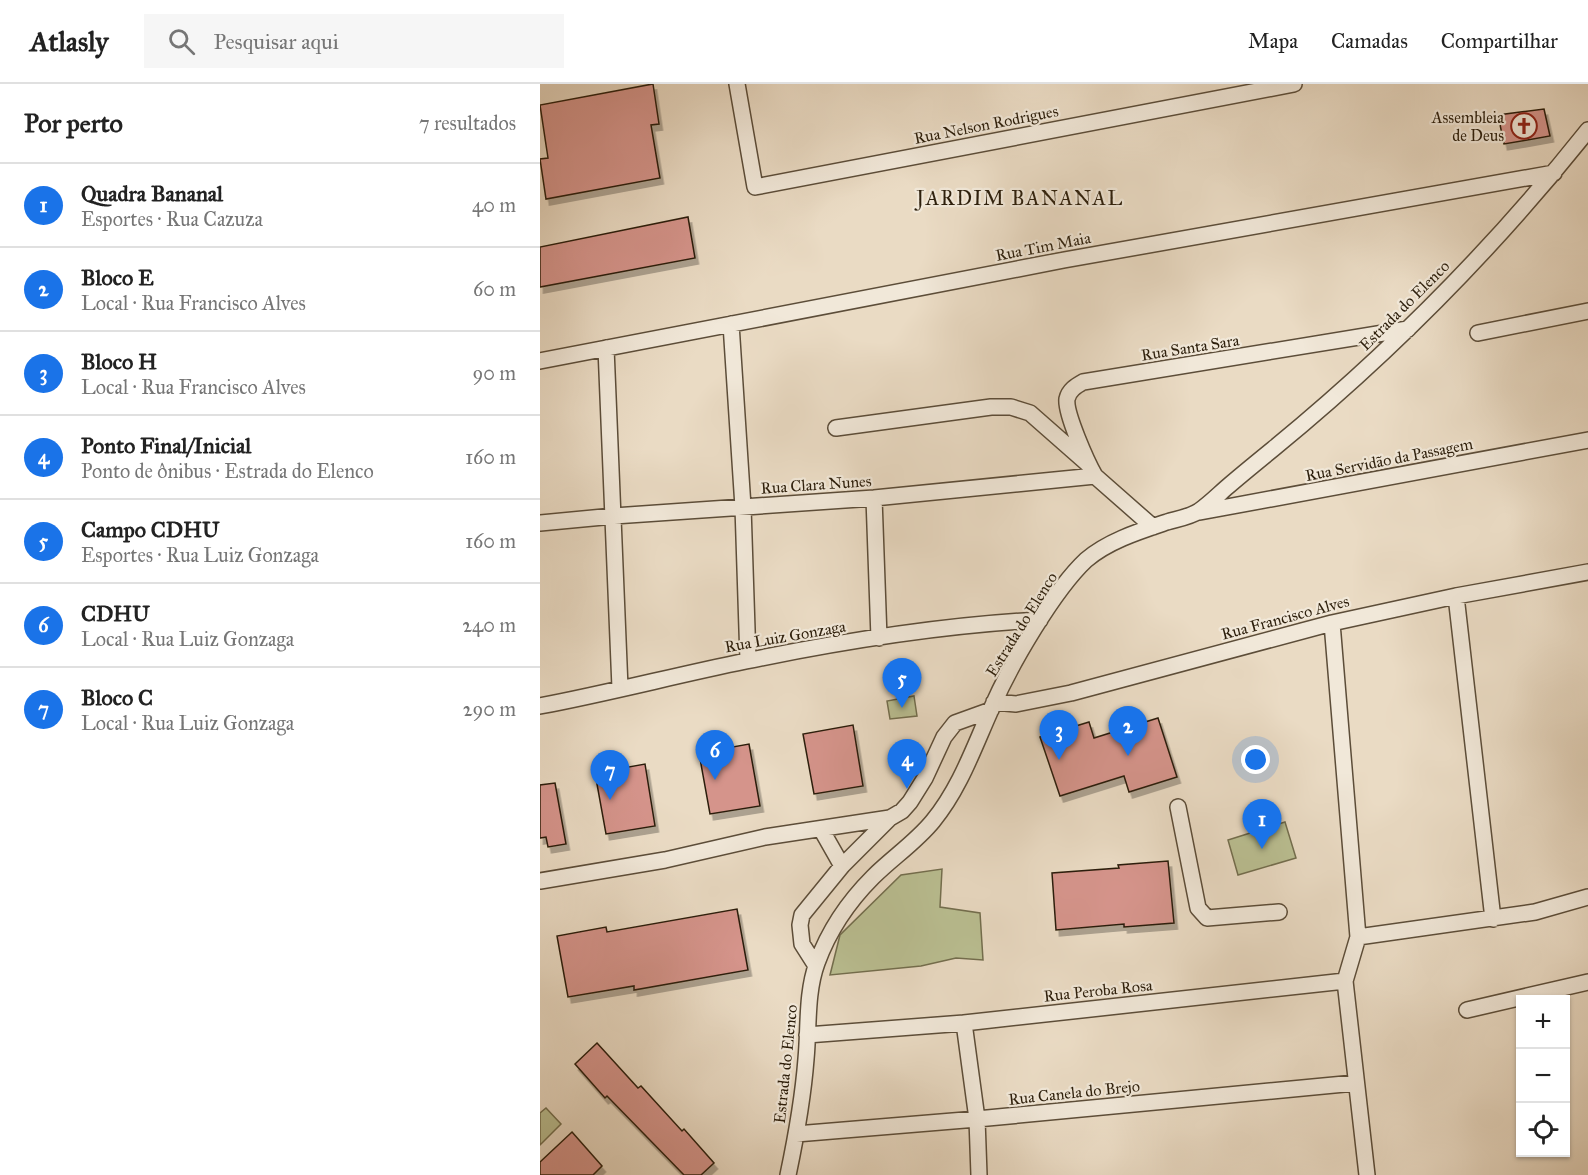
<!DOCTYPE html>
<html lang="pt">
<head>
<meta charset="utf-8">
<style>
	body { margin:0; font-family:"IM FELL Great Primer",serif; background:#f6f6f6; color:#222 }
	.controls { position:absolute; right:18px; bottom:18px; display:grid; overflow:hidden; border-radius:0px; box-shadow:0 2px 4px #0004 }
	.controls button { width:54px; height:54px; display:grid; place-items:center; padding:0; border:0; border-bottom:2px solid #e0e0e0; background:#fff; color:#222; font:30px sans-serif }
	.you { position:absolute; left:716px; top:676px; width:21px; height:21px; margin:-15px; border:4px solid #fff; border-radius:50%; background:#1a73e8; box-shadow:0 0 0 9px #1a73e833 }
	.badge { display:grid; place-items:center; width:39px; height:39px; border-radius:50%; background:#1a73e8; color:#fff; font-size:20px; font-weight:700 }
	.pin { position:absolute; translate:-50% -50px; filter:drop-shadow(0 2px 3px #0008) }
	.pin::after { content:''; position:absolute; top:32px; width:21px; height:18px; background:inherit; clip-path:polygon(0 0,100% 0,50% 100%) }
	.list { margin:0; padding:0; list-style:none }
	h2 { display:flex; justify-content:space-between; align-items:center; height:78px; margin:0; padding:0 24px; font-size:26px }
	h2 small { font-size:20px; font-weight:400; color:#767676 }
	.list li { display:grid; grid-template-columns:39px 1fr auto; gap:18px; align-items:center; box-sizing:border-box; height:84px; padding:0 24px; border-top:2px solid #e0e0e0 }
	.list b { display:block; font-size:22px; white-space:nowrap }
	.list p { margin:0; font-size:20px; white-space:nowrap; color:#767676 }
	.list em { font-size:20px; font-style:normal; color:#767676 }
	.icon { flex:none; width:33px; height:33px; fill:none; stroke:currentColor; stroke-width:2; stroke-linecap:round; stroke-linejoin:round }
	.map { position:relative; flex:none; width:1048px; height:1091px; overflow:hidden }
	header { display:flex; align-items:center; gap:36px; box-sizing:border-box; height:84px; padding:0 30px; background:#fff; border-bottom:2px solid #e0e0e0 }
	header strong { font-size:28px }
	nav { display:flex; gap:33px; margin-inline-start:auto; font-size:21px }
	.search { width:420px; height:54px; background:#f6f6f6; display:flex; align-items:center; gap:15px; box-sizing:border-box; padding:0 21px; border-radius:0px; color:#767676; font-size:22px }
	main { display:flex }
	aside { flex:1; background:#fff }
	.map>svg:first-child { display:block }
</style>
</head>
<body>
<header>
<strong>Atlasly</strong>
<div class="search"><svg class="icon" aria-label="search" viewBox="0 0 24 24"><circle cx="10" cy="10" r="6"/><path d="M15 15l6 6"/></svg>Pesquisar aqui</div>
<nav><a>Mapa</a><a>Camadas</a><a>Compartilhar</a></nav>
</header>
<main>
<aside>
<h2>Por perto<small>7 resultados</small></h2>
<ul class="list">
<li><span class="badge">1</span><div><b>Quadra Bananal</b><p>Esportes · Rua Cazuza</p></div><em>40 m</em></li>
<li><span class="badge">2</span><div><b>Bloco E</b><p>Local · Rua Francisco Alves</p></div><em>60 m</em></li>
<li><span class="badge">3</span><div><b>Bloco H</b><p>Local · Rua Francisco Alves</p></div><em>90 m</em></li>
<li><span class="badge">4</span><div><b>Ponto Final/Inicial</b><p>Ponto de ônibus · Estrada do Elenco</p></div><em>160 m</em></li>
<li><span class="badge">5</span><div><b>Campo CDHU</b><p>Esportes · Rua Luiz Gonzaga</p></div><em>160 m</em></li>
<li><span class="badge">6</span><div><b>CDHU</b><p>Local · Rua Luiz Gonzaga</p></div><em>240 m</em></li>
<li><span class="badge">7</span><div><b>Bloco C</b><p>Local · Rua Luiz Gonzaga</p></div><em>290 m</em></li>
</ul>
</aside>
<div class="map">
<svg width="1048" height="1091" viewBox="0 0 1048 1091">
	<defs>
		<filter id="shadow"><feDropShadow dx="3.5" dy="6" stdDeviation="0" flood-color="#0004"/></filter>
	</defs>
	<rect width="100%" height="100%" fill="#eadbc4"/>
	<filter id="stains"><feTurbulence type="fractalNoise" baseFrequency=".00333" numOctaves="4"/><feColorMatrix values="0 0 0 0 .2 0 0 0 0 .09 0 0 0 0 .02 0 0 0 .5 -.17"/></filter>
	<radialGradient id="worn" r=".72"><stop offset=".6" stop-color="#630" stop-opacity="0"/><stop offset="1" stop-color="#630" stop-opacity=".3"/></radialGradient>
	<path fill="#babf92" stroke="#736e4e" stroke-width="1.5" d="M374 612 377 632 350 635 347 617Z
		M745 738 756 774 698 791 688 756Z
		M402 785 400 823 440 829 443 876 416 874 381 882 290 891 300 851 361 791Z
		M6 1024 21 1040 0 1061V1029Z"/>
	<path fill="#d5948b" stroke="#2c1e0b" stroke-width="1.5" filter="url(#shadow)" d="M113 0 119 40 111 41 120 94 6 115 0 75 8 74 0 21Z
		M1004 25 1010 52 964 60 958 31Z
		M148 133 155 174 0 203V163Z
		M618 634 637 693 589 708 584 692 520 712 500 653 549 638 554 654Z
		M313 641 323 702 274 710 263 650Z
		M209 660 220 722 170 730 159 669Z
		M105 680 115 742 66 750 55 689Z
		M15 699 26 760 8 763 6 753 0 754V701Z
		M628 777 634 839 584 843V840L516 846 512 789 579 784 578 781Z
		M197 825 208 886 94 906V902L28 913 17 852 66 843 67 848Z
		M57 959 98 1004 101 1002 142 1047 144 1045 174 1079 161 1091H144L67 1012 65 1014 35 980Z
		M32 1048 62 1082 53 1091H0V1078Z"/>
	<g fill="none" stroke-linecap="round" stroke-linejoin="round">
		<g stroke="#5c4d39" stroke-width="18">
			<path id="minor" d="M197 0 215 103 754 0
				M191 240 203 423 208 576
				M938 249 1048 227
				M66 264 80 604
				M0 277 524 176 1014 89
				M296 344 451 323H471L490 329 548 380
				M334 414 339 554
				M660 428 1048 356
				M0 439 74 432 334 414 555 392
				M613 443 555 392C547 378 525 329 527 315 529 306 536 302 543 298L868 245
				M916 512 953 835
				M454 618 476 620 531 609 792 539 916 512 1048 488
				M0 622C69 609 137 591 206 577 303 557 401 541 500 536
				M638 723 658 824 667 834 739 828
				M281 745 302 782
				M0 797 125 776 225 753 350 734
				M818 853 995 828 1048 813
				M276 882 262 860 260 841 262 831 302 782 350 734 362 727 370 718 385 694 404 653 415 639 451 626
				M805 897 827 1091
				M927 926 1048 898
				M424 939 437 1035 439 1091
				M267 951 424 939 805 897 818 853 792 539
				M256 1050 437 1035 815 999
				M248 1091C256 1053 263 1014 266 975 269 944 266 909 277 879 289 846 308 818 333 793 352 774 376 758 393 737 421 703 435 660 453 621 471 580 514 506 546 476 568 457 600 447 627 438 637 435 650 433 659 427 669 420 677 412 686 404 701 391 717 378 733 365 849 270 955 163 1048 46"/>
		</g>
		<use href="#minor" stroke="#f1e8d9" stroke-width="15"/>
	</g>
	<defs>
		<g id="church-ring" transform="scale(1.35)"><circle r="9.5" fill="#f1e8d9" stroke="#8f2418" stroke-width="1.5"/><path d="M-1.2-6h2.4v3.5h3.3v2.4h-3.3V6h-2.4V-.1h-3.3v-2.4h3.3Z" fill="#8f2418"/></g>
	</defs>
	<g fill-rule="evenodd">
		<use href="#church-ring" x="984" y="42"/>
	</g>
	<g text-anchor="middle" stroke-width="4.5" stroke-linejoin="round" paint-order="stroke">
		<g font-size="16" fill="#2c1e0b" stroke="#f1e8d9" text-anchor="end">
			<text x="964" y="39">Assembleia<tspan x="964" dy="18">de Deus</tspan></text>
		</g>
		<g font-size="16" fill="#2c1e0b" stroke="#f1e8d9">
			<text transform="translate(446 40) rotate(-11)" y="6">Rua Nelson Rodrigues</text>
			<text transform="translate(503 162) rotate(-11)" y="6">Rua Tim Maia</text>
			<text transform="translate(864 221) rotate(-45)" y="6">Estrada do Elenco</text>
			<text transform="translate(650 263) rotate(-9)" y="6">Rua Santa Sara</text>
			<text transform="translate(849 375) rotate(-11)" y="6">Rua Servidão da Passagem</text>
			<text transform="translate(276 400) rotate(-4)" y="6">Rua Clara Nunes</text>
			<text transform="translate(745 533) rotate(-15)" y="6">Rua Francisco Alves</text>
			<text transform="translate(481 540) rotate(-58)" y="6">Estrada do Elenco</text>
			<text transform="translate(245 552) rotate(-10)" y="6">Rua Luiz Gonzaga</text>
			<text transform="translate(558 906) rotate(-6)" y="6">Rua Peroba Rosa</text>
			<text transform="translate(245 980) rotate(-84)" y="6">Estrada do Elenco</text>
			<text transform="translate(534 1008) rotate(-6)" y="6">Rua Canela do Brejo</text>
		</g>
		<g font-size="20" letter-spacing="1.5" fill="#2c1e0b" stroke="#f1e8d9">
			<text x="480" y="121">JARDIM BANANAL</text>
		</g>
	</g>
	<rect width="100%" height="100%" filter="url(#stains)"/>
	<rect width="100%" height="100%" fill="url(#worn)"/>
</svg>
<div class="controls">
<button>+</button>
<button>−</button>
<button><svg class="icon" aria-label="locate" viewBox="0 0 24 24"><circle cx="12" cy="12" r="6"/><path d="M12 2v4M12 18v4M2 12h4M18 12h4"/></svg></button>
</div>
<div class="you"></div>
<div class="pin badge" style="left:722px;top:765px">1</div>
<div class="pin badge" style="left:588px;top:672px">2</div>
<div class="pin badge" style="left:519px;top:676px">3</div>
<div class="pin badge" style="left:367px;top:705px">4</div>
<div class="pin badge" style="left:362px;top:624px">5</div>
<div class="pin badge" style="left:175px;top:696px">6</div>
<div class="pin badge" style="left:70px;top:716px">7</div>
</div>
</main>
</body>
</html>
